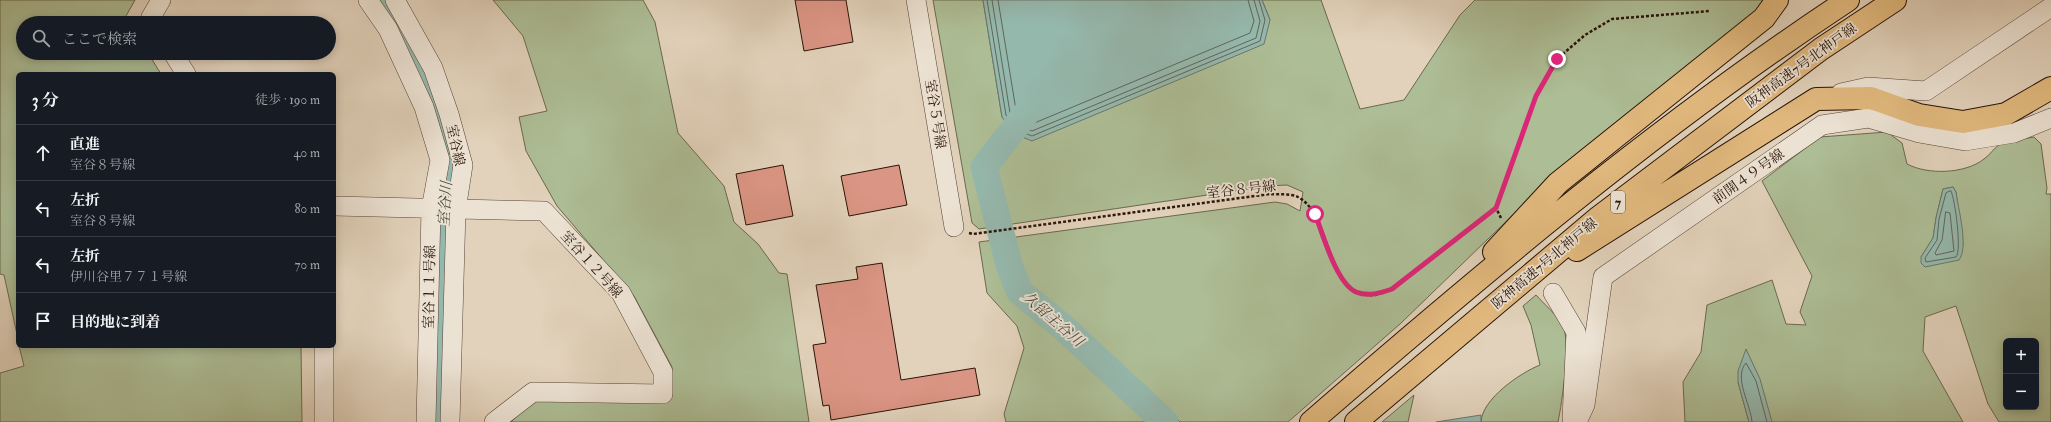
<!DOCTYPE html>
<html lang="ja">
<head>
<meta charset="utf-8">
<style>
	body { margin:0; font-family:"IM FELL Double Pica","Noto Serif JP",serif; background:#20242c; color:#f1f3f6 }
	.controls { position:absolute; right:12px; bottom:12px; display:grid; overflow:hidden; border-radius:6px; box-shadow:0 2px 10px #0003 }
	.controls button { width:36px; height:36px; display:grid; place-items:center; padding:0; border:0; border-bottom:1px solid #363941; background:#171b24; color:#f1f3f6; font:20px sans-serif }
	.stop { position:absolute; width:12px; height:12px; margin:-9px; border:3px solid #db2777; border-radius:50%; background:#fff }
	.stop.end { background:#db2777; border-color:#fff; box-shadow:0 1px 4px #0008 }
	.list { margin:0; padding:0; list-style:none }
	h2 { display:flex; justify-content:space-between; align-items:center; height:52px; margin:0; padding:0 16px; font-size:17px }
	h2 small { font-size:13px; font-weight:400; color:#9ea1a6 }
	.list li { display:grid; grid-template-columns:26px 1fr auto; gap:12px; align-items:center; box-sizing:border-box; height:56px; padding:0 16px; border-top:1px solid #363941 }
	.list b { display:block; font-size:15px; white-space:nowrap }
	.list p { margin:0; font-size:13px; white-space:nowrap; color:#9ea1a6 }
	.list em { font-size:13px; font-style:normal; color:#9ea1a6 }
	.icon { flex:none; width:22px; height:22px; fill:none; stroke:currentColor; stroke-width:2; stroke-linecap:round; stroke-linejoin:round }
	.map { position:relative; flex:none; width:2051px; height:422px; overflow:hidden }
	.search { position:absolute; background:#171b24; box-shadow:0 2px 10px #0003; left:16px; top:16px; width:320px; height:44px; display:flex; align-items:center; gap:10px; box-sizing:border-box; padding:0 14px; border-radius:22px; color:#9ea1a6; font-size:15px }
	.panel { position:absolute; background:#171b24; box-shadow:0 2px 10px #0003; left:16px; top:72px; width:320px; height:276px; border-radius:6px }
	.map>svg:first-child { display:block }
</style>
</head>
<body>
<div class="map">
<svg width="2051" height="422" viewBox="0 0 2051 422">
	<rect width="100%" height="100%" fill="#e2d2bb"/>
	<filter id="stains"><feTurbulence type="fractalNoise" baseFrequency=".005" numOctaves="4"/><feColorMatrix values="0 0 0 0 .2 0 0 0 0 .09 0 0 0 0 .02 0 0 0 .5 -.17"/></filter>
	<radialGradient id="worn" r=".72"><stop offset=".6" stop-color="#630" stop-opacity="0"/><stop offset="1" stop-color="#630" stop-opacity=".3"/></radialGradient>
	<path fill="#adbd95" stroke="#6b684e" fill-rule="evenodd" d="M0 0H135L126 16 130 23H23V53H148L161 74H18V339L4 275 0 274Z
		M493 0H643L655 22 678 133 724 186 734 222 758 244 779 273 787 274 809 422H511L534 400 671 399 672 367 634 296 557 206 526 151 519 117 547 111 523 36Z
		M933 0H983L1002 117 1270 20 1262 0H1321L1360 109 1404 100 1460 15 1475 0H1764L1747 22 1547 182 1400 324 1288 422H1180L1157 399 1028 286 1021 277 1017 263 1000 265 1015 295 1154 422H1006L1004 414 1024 348 1017 326 987 293 979 242 1275 202 1287 204 1300 211 1303 192 1287 185 1268 186 979 229 972 223Z
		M1887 132 1902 143 1907 164C1928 175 1965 174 1984 159 1990 155 1994 148 2000 144 2009 140 2024 139 2034 137L2041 144 2047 188 2046 194H2051V422H1999L1988 404 1956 306 1925 317 1923 351 1963 422H1772L1738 382 1749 422H1685L1683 382 1701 352 1707 305 1772 280 1786 324 1806 325 1800 312 1812 276 1762 181 1820 137ZM1953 187 1956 192 1963 245 1921 257 1933 238 1936 218 1943 189ZM2006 341H2036V407H2006Z
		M1536 295C1544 304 1557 315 1563 326 1571 342 1562 403 1558 422H1481C1482 399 1520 373 1540 365L1531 325 1523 306Z
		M19 346H301L302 422H0V373L24 366Z
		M1414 395 1408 422H1382Z"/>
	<path fill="#95b8ad" stroke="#6a766b" d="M983 0H1262L1270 20 1264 44 1032 141 1015 134 1002 117Z
		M1953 187 1956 192C1958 208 1969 247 1959 260L1925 267 1921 263V257L1933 238 1936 218 1943 189Z
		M1746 349 1760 379 1772 422H1749L1738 382V371Z
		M1481 415V422H1436Z"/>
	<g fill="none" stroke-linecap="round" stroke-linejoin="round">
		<path stroke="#5f665a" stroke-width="1" d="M987 0 1006 115 1017 130 1032 136 1260 41 1265 20 1259 0
			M992 0 1010 113 1021 126 1032 131 1256 38 1260 21 1254 0
			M998 0 1016 110 1024 121 1032 124 1250 33 1254 21 1248 0
			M1951 191C1955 199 1962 251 1956 257L1926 262 1925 258 1937 240 1939 219 1946 193Z
			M1946 212 1950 213 1954 251 1936 255 1935 253 1942 240Z
			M1752 422C1751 405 1733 377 1746 363L1756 381 1767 422"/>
		<path stroke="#95b8ad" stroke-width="27" d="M384 0 406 40 432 101 449 162 441 263 436 422
			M1031 107 984 167 1010 268 1020 292 1064 328 1165 422"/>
	</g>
	<path fill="#db9584" stroke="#291408" d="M795 0H846L853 42 804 51Z
		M783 165 793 216 746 225 736 174Z
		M899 165 907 205 849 216 841 176Z
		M882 263 901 380 975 368 980 395 831 420 829 405 823 406 813 345 826 343 816 285 858 279 856 267Z"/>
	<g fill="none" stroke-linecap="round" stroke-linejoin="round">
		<g stroke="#574435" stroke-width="20">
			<path id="minor" d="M368 0 388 29 424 107 440 160 431 209 426 422
				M395 0 433 68 449 114 463 165 456 210 450 422
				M916 0 954 227
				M155 23 151 17 161 0
				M173 53 186 74
				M1841 93 1868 87 1926 91 2051 7
				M334 206 544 211 621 293 663 372V394L533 392 494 422
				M1553 293 1576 332 1572 419
				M324 346V422
				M1577 422 1585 405 1603 277 1822 125 1868 118 1919 133 1965 141 2014 133 2051 118"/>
		</g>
		<g stroke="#291408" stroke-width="24">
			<path id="highway" d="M1577 250 1816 99 1871 98 1919 115 1963 122 2006 114 2051 88
				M1494 252 1558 183 1764 18 1777 0
				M1311 422C1483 273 1658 125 1848 0
				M1356 422 1599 217 1821 49 1895 0"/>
		</g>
		<path stroke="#291408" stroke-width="2.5" stroke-dasharray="3 2" stroke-linecap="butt" d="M1501 218 1496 208 1536 96 1557 59 1585 35 1612 19 1710 11
			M969 233 973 234 1270 194C1278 195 1291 193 1298 197 1334 216 1323 299 1375 295 1380 294 1387 291 1392 289L1496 208"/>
		<use href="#minor" stroke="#ece2d3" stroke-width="19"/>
		<use href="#highway" stroke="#e1b97e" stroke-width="22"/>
	</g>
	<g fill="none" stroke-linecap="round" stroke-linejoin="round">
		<path stroke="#db2777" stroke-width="5" d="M1315 214C1323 234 1336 283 1356 292 1368 297 1381 293 1392 289L1496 208 1536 96 1557 59"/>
	</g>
	<g text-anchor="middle" stroke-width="3.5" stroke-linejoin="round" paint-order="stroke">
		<rect fill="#ece2d3" stroke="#645245" stroke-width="1" x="1611" y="191" width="14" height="22" rx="3"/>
		<g font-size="13" font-weight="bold" fill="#291408">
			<text x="1618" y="207">7</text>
		</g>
		<g font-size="14" fill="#291408" stroke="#ece2d3">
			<text transform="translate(1801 65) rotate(-36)" y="5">阪神高速7号北神戸線</text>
			<text transform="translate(936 114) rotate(81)" y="5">室谷５号線</text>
			<text transform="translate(456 145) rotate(78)" y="5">室谷線</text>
			<text transform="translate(1748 176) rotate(-35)" y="5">前開４９号線</text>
			<text transform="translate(1241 189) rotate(-6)" y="5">室谷８号線</text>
			<text transform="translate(1544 263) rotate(-40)" y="5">阪神高速7号北神戸線</text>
			<text transform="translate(592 264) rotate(48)" y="5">室谷１２号線</text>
			<text transform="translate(429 287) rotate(-89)" y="5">室谷１１号線</text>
		</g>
		<g font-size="15" font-style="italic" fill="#4f4d42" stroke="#ece2d3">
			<text transform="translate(445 204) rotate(-86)" y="5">室谷川</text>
			<text transform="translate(1053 319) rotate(41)" y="5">久留主谷川</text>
		</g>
	</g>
	<rect width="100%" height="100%" filter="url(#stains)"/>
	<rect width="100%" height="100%" fill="url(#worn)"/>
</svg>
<div class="controls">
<button>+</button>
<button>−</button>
</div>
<div class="stop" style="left:1315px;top:214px"></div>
<div class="stop end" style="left:1557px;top:59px"></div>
<div class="search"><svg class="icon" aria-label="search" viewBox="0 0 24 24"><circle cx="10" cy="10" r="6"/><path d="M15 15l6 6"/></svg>ここで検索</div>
<section class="panel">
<h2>3 分<small>徒歩 · 190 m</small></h2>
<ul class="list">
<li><svg class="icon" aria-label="ahead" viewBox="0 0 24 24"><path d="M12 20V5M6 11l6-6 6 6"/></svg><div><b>直進</b><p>室谷８号線</p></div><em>40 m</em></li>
<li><svg class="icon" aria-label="left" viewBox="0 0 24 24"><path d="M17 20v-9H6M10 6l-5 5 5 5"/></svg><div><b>左折</b><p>室谷８号線</p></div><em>80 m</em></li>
<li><svg class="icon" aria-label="left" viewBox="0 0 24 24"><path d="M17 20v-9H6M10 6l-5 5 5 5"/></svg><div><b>左折</b><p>伊川谷里７７１号線</p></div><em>70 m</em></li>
<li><svg class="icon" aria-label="arrive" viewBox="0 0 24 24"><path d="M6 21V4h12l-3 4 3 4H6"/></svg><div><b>目的地に到着</b></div></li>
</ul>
</section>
</div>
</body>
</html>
